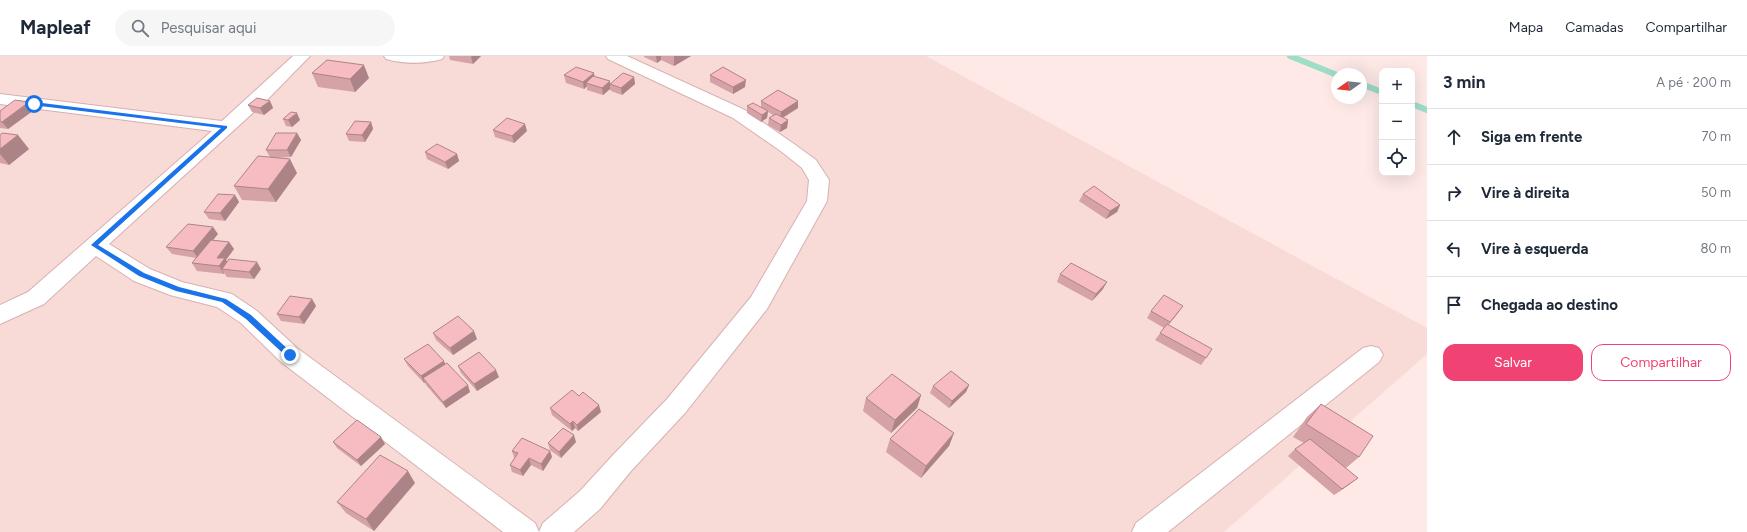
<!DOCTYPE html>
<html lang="pt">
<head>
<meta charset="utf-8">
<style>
	body { margin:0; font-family:Figtree,sans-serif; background:#f6f6f7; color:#1f2937 }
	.controls { position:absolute; right:12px; top:12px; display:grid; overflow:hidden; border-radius:8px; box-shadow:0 4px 16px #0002 }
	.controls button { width:36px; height:36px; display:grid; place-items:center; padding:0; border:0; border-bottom:1px solid #e0e1e3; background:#fff; color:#1f2937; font:20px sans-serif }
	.compass { position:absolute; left:1331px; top:12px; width:36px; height:36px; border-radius:50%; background:#fff; box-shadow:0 4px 16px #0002; rotate:255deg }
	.stop { position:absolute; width:12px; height:12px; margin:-9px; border:3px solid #1a73e8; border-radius:50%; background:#fff }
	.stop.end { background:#1a73e8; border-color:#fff; box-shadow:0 1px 4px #0008 }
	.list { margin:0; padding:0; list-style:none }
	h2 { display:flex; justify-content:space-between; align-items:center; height:52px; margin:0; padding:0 16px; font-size:17px }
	h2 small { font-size:13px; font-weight:400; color:#747a83 }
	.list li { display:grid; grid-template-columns:26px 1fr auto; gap:12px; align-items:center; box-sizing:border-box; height:56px; padding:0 16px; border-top:1px solid #e0e1e3 }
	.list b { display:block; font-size:15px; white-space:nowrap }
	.list em { font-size:13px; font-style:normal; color:#747a83 }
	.actions { display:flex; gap:8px; padding:12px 16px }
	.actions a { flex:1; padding:9px 0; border:1px solid #f14373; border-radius:12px; text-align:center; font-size:14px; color:#f14373 }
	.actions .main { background:#f14373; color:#fff }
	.icon { flex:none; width:22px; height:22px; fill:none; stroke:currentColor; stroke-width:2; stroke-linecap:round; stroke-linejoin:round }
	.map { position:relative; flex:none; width:1427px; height:476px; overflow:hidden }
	header { display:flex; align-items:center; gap:24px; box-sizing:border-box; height:56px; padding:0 20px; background:#fff; border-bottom:1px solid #e0e1e3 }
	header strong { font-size:19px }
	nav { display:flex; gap:22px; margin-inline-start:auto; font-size:14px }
	.search { width:280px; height:36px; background:#f6f6f7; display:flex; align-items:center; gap:10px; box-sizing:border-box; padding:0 14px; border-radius:22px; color:#747a83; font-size:15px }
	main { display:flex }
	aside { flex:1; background:#fff }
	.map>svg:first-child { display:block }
</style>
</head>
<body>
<header>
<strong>Mapleaf</strong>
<div class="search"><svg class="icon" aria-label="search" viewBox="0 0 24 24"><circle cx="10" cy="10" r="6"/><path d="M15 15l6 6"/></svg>Pesquisar aqui</div>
<nav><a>Mapa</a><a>Camadas</a><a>Compartilhar</a></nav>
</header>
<main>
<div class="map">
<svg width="1427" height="476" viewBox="0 0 1427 476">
	<rect width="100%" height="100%" fill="#fee9e7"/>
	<path fill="#f8dad7" d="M0 0H926L1427 272V298L1224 476H0Z"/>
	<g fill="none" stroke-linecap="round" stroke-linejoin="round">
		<path stroke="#9eddc7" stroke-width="6" d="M1290 0 1337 19
			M1361 28 1382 36
			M1412 48 1427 54"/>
		<g stroke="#d6b1b2" stroke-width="2">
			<path id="minor" d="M293 0H310L266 45 109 188 150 213 182 226 232 238 257 255 297 292 535 467 539 476 543 467 580 435 613 399 667 343 751 241 807 145 809 124 802 112 782 96 733 62 608 3 606 0H627L745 54 794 88 816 104 829 124 827 145 767 253 685 357 631 415 600 453 574 476H503L281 306 241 267 217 251 170 239 134 225 96 200 44 248 0 268V249L28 236 212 75 0 48V38L222 65Z
				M384 0H444L442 3C424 8 404 8 386 3Z
				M1371 290 1379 292 1383 299 1379 306 1168 476H1132L1136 467 1363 292Z"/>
		</g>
		<use href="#minor" fill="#fff" fill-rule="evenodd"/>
	</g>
	<path fill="#d4a2a7" d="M449 0H481L473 8 450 4Z
		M644 0H691L674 10 661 4 657 7 644 1Z
		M312 17 369 22 355 36 318 31Z
		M594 17V21L610 28 634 21 635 28 622 39 611 35 610 33 603 39 587 34V30L584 33 566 27 564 19Z
		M710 19 745 31 733 38 710 26Z
		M270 45 273 52 264 59 252 56 248 49Z
		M761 45H798V52L783 62 788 64 787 72 780 76 768 69 769 62 773 59 768 56 767 62 761 66 747 57V50L761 51Z
		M29 46 34 54 8 73 0 72V55Z
		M283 63 300 64 292 71 286 70Z
		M371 66 373 73 365 86 349 85 346 78Z
		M493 74 527 75 514 87 495 81Z
		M297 77 301 84 291 101 274 102 297 117 276 146 242 144 234 130 270 101 266 94Z
		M0 79 29 93 9 109 0 107Z
		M425 96 457 98 459 105 448 113 427 103Z
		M1083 138 1120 149 1117 156 1106 163 1079 145Z
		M235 139 239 146 225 165 209 163 204 156Z
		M218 178 213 184 229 186 234 193 226 204 227 206 261 213 254 223 227 221 224 217V218L197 215 192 207 196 202 172 198 166 191Z
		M1060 218 1103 233 1092 245 1057 226Z
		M312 243 316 250 304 268 281 265 277 258Z
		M1151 255 1178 257 1168 269 1206 302 1201 309 1155 284 1164 272 1147 262Z
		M433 277 477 283 453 299 436 284Z
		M404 303 445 308 470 336 446 352 426 329 425 327H424L408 310Z
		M458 310 499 321 477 335 461 317Z
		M969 329 966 336 949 352 930 337 933 330Z
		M921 339 917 352 891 377 863 355 866 342Z
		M1321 348 1359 401 1346 412 1350 428 1334 439 1288 400 1295 393 1304 387 1293 381 1307 361Z
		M550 352 601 356 578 375 575 372 572 375 552 359Z
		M954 377 949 390 921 422 886 396 890 383Z
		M333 386 385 388 361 410 337 392Z
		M576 386 561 402 550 394 548 387Z
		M512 395H550L552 401 543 415 531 409 523 420 512 416 510 409 515 402 514 401Z
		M415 427 374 475 346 457 337 446Z"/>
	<path fill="#ac8488" d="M472 0H481L473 8 471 1Z
		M656 0H661V4L657 7Z
		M674 0H691L674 10Z
		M364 9 369 22 355 36 350 23Z
		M594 17 595 24 586 27 587 30 584 33 583 26Z
		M634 21 635 28 622 39 621 32Z
		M746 24 745 31 733 38V31Z
		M610 25V33L603 39 602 32Z
		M270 45 273 52 264 59 260 52Z
		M798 45V52L780 63 781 56Z
		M29 46 34 54 8 73 2 66Z
		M768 55 767 62 761 66 762 59Z
		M297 57 300 64 292 71 288 64Z
		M788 64 787 72 780 76 781 69Z
		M371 66 373 73 365 86 362 79Z
		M525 68 527 75 514 87 512 80Z
		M297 77 301 84 291 101 287 94Z
		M18 79 29 93 9 109 0 98V93Z
		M457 98 459 105 448 113 445 106Z
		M290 103 297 117 276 146 268 133Z
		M235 139 239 146 225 165 220 157Z
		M1120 149 1117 156 1106 163 1110 155Z
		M213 171 218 178 198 202 193 195Z
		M229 186 234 193 226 204 230 210 222 213 224 217V218L219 210 217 202Z
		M257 206 261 213 254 223 249 216Z
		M1107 226 1103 233 1092 245 1096 238Z
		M312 243 316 250 304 268 299 261Z
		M1183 250 1178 257 1165 273 1170 266Z
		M474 275 477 283 453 299 450 292Z
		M444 305 447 312 423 322 425 327H424L421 320Z
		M496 314 499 321 477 335 474 328Z
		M468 329 470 336 446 352 443 346Z
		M969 329 966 336 949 352 952 345Z
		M921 339 917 352 891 377 895 364Z
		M599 349 601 356 578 375 577 369Z
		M573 365 575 372 572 375 570 368Z
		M954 377 949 390 921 422 926 410Z
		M574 379 576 386 561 402 559 396Z
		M381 381 385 388 361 410 357 404Z
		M550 395 552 401 543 415 541 408Z
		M529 402 531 409 523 420 520 414Z
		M408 415 415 427 374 475 366 463Z
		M1358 422 1350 428 1334 439 1342 433Z"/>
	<path fill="#f6bcc2" stroke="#ac8488" d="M327 4 364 9 350 23 312 17Z
		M576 11 594 17 583 26 564 19Z
		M723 11 746 24 733 31 710 19Z
		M623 17 634 21 621 32 610 28Z
		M593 20 610 25 602 32 586 27Z
		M778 34 798 45 781 56 761 45Z
		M257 42 270 45 260 52 248 49Z
		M15 44 29 46 2 66 0 65V55Z
		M753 47 768 55 762 59 747 50Z
		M291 56 297 57 288 64 283 63Z
		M776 58 788 64 781 69 769 62Z
		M507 62 525 68 512 80 493 74Z
		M355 65 371 66 362 79 346 78Z
		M2 77 18 79 0 93V79Z
		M276 77H297L287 94H266Z
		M437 88 457 98 445 106 425 96Z
		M258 100 290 103 268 133 234 130Z
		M1094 130 1120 149 1110 155 1083 138Z
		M218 138 235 139 220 157 204 156Z
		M188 168 213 171 193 195 166 191Z
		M211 184 229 186 217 202H225L219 210 192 207Z
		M229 203 257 206 249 216 222 213Z
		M1071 207 1107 226 1096 238 1060 218Z
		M1164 239 1183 250 1170 266 1151 255Z
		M290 240 312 243 299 261 277 258Z
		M458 260 474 275 450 292 433 277Z
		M1167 268 1212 293 1206 302 1160 277Z
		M428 288 444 305 421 320 404 303Z
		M479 296 496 314 474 328 458 310Z
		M447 307 468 329 443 346 423 322Z
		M951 315 969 329 952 345 933 330Z
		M892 318 921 339 895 364 866 342Z
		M572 334 579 340 583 336 599 349 577 369 573 365 570 368 550 352Z
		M1321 348 1373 380 1359 401 1306 368Z
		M919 353 954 377 926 410 890 383Z
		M357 364 381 381 357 404 333 386Z
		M563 372 574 379 559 396 548 387Z
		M522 382 550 395 541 408 529 402 520 414 510 409 518 397 512 395Z
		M1310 383 1358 422 1342 433 1295 393Z
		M380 399 408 415 366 463 337 446Z"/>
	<path fill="#1a73e8" d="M34 46 227 70V72L98 189 144 217 179 231 226 243 251 259 292 297V301H287L246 263 222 246 176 235 139 220 91 189 221 72 32 49Z"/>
</svg>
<div class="controls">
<button>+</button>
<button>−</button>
<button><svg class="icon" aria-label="locate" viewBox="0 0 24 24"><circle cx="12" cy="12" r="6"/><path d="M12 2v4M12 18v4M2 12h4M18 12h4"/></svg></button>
</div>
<svg class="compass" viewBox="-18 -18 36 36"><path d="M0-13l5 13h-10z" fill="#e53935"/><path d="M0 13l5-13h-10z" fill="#747a83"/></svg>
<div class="stop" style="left:34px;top:48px"></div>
<div class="stop end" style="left:290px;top:299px"></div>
</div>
<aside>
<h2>3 min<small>A pé · 200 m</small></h2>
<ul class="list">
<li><svg class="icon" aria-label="ahead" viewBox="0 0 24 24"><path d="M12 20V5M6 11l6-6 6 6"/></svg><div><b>Siga em frente</b></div><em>70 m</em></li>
<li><svg class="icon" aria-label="right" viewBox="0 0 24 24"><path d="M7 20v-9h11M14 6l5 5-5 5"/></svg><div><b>Vire à direita</b></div><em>50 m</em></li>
<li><svg class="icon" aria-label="left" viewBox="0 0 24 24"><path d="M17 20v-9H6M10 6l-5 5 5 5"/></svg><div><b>Vire à esquerda</b></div><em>80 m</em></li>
<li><svg class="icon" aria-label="arrive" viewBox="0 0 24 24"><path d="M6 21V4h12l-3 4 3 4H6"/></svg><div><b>Chegada ao destino</b></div></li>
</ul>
<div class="actions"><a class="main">Salvar</a><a>Compartilhar</a></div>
</aside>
</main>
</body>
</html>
